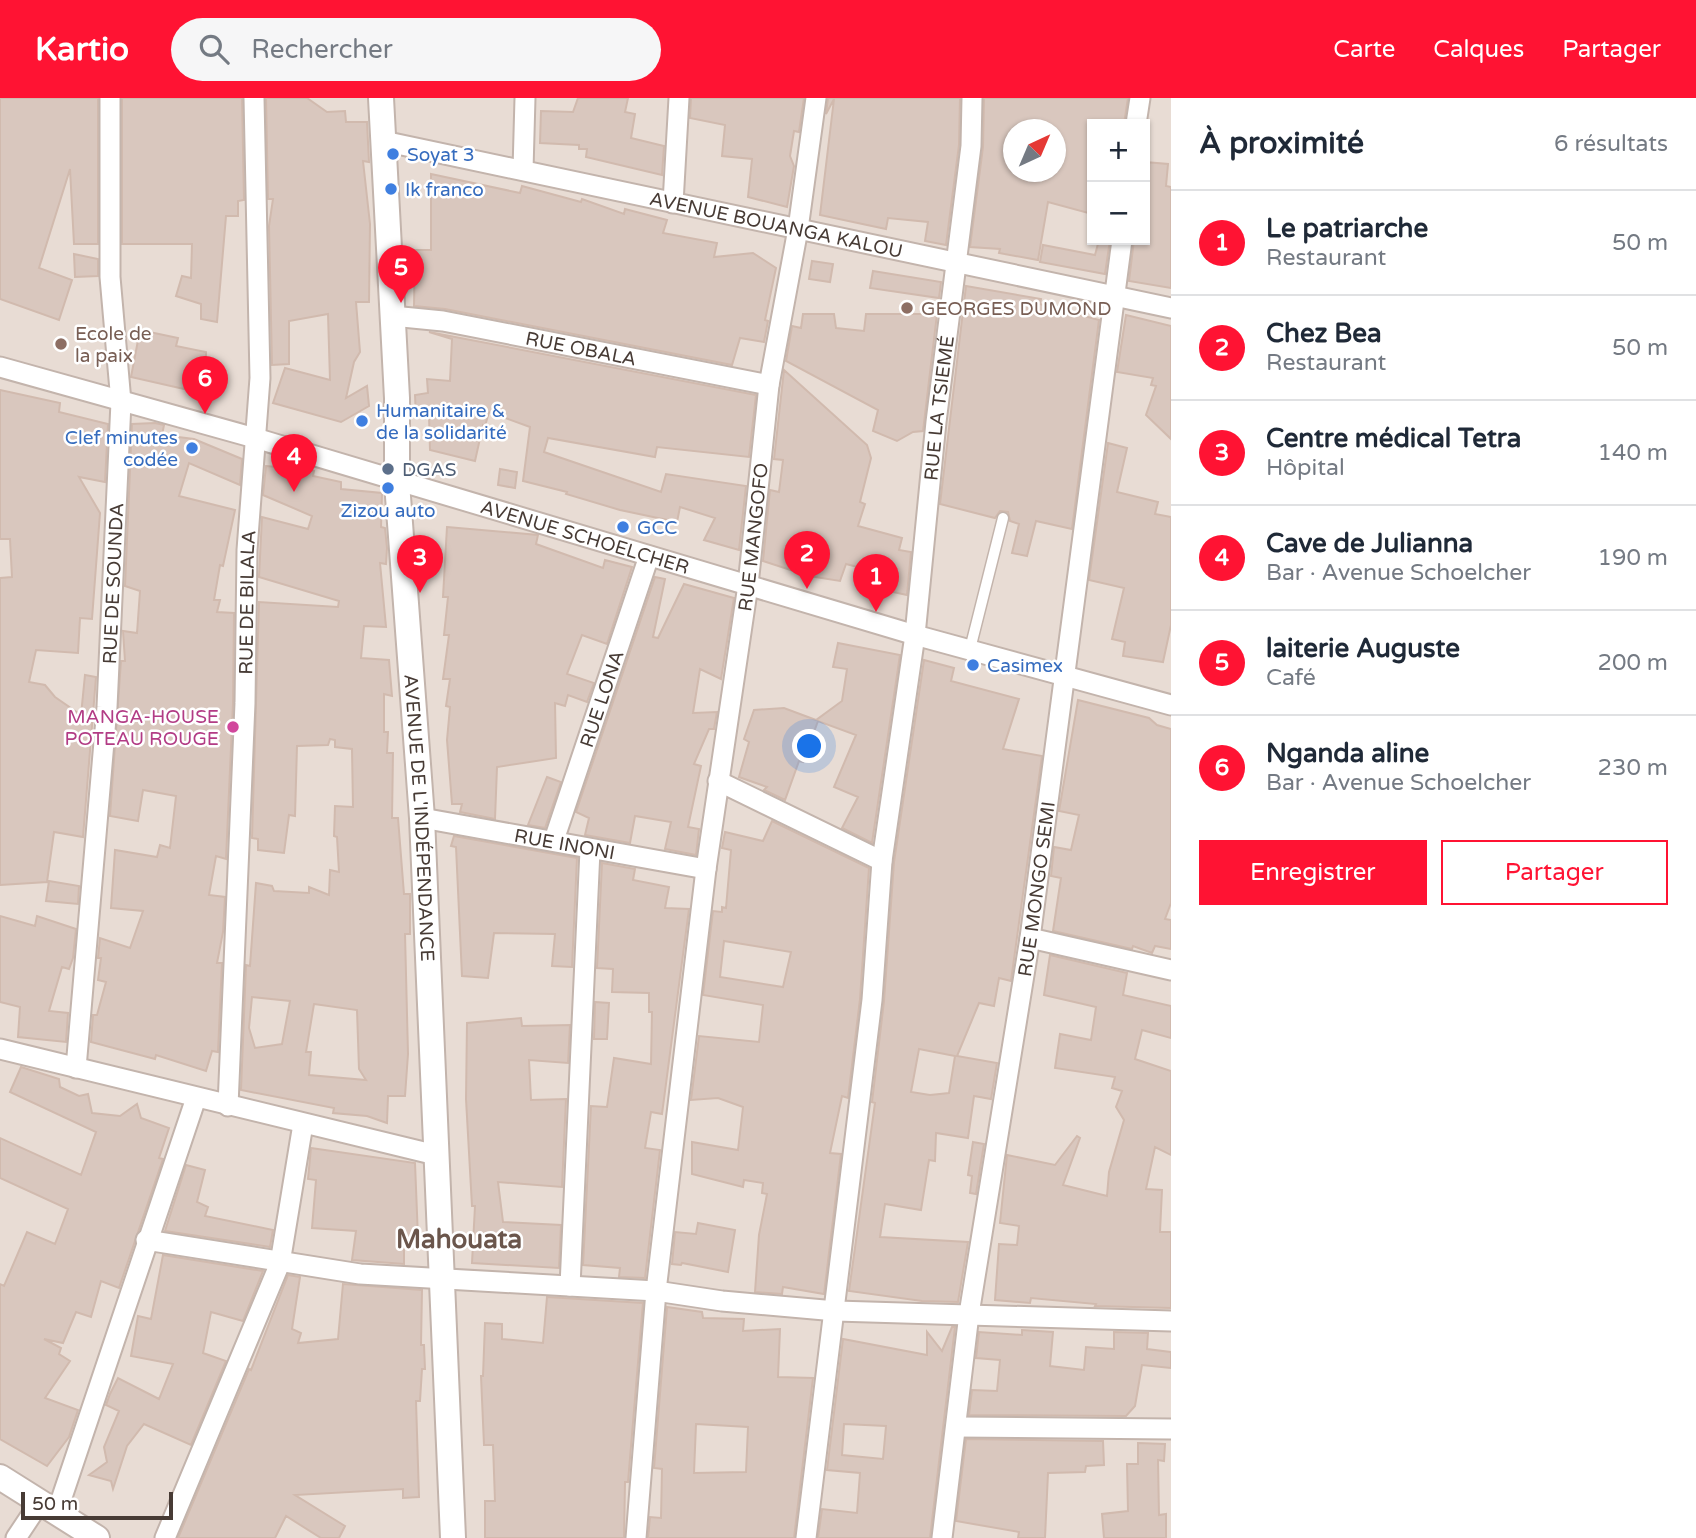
<!DOCTYPE html>
<html lang="fr">
<head>
<meta charset="utf-8">
<style>
	body { margin:0; font-family:"Varela Round",sans-serif; background:#f6f6f7; color:#1f2937 }
	.controls { position:absolute; right:21px; top:21px; display:grid; overflow:hidden; border-radius:0px; box-shadow:0 2px 5px #0004 }
	.controls button { width:63px; height:63px; display:grid; place-items:center; padding:0; border:0; border-bottom:2px solid #e0e1e3; background:#fff; color:#1f2937; font:35px sans-serif }
	.compass { position:absolute; left:1003px; top:21px; width:63px; height:63px; border-radius:50%; background:#fff; box-shadow:0 2px 5px #0004; rotate:44deg }
	.scale { position:absolute; left:21px; bottom:18px; width:152px; box-sizing:border-box; padding-left:7px; border:4px solid #473b35; border-top:0; font-size:19px; line-height:24px; white-space:nowrap; color:#473b35; -webkit-text-stroke:5px #fff; paint-order:stroke }
	.you { position:absolute; left:810px; top:649px; width:24px; height:24px; margin:-18px; border:5px solid #fff; border-radius:50%; background:#1a73e8; box-shadow:0 0 0 10px #1a73e833 }
	.badge { display:grid; place-items:center; width:46px; height:46px; border-radius:50%; background:#ff1333; color:#fff; font-size:23px; font-weight:700 }
	.pin { position:absolute; translate:-50% -58px; filter:drop-shadow(0 2px 4px #0008) }
	.pin::after { content:''; position:absolute; top:37px; width:24px; height:21px; background:inherit; clip-path:polygon(0 0,100% 0,50% 100%) }
	.list { margin:0; padding:0; list-style:none }
	h2 { display:flex; justify-content:space-between; align-items:center; height:91px; margin:0; padding:0 28px; font-size:30px }
	h2 small { font-size:23px; font-weight:400; color:#747a83 }
	.list li { display:grid; grid-template-columns:46px 1fr auto; gap:21px; align-items:center; box-sizing:border-box; height:105px; padding:0 28px; border-top:2px solid #e0e1e3 }
	.list b { display:block; font-size:26px; white-space:nowrap }
	.list p { margin:0; font-size:23px; white-space:nowrap; color:#747a83 }
	.list em { font-size:23px; font-style:normal; color:#747a83 }
	.actions { display:flex; gap:14px; padding:21px 28px }
	.actions a { flex:1; padding:16px 0; border:2px solid #ff1333; border-radius:0px; text-align:center; font-size:24px; color:#ff1333 }
	.actions .main { background:#ff1333; color:#fff }
	.icon { flex:none; width:38px; height:38px; fill:none; stroke:currentColor; stroke-width:2; stroke-linecap:round; stroke-linejoin:round }
	.map { position:relative; flex:none; width:1171px; height:1440px; overflow:hidden }
	header { display:flex; align-items:center; gap:42px; box-sizing:border-box; height:98px; padding:0 35px; background:#ff1333; color:#fff }
	header strong { font-size:33px }
	nav { display:flex; gap:38px; margin-inline-start:auto; font-size:24px }
	.search { width:490px; height:63px; background:#f6f6f7; display:flex; align-items:center; gap:18px; box-sizing:border-box; padding:0 24px; border-radius:38px; color:#747a83; font-size:26px }
	main { display:flex }
	aside { flex:1; background:#fff }
	.map>svg:first-child { display:block }
</style>
</head>
<body>
<header>
<strong>Kartio</strong>
<div class="search"><svg class="icon" aria-label="search" viewBox="0 0 24 24"><circle cx="10" cy="10" r="6"/><path d="M15 15l6 6"/></svg>Rechercher</div>
<nav><a>Carte</a><a>Calques</a><a>Partager</a></nav>
</header>
<main>
<div class="map">
<svg width="1171" height="1440" viewBox="0 0 1171 1440">
	<rect width="100%" height="100%" fill="#f4ece7"/>
	<path fill="#e8dcd4" fill-rule="evenodd" d="M0 0H1171V1440H0ZM1092 26H1145V142H1092ZM1014 32H1056V74H1014Z"/>
	<path fill="#d9c7be" stroke="#d1baae" stroke-width="2" fill-rule="evenodd" d="M0 0H98V146H74L70 71 39 170 72 182 59 222 0 201Z
		M122 0H242L244 102 238 103V118H226L217 224 201 221V206L176 198 182 178 191 180 192 146H122Z
		M266 0H307L327 14 345 13 346 24H367L369 64 363 63 370 126 369 204H356L360 254 354 264 346 300 367 288 369 308 341 324 273 305 285 270 330 282 328 216 289 223V266L272 267 269 128 273 101H268Z
		M578 0H628L625 14 635 16 631 40 664 48 662 77 586 59 587 51H579V47L540 45 541 13 573 14Z
		M691 0H804L799 34 794 33 790 58 794 68 787 109 748 99 752 61 722 58 725 27 690 20Z
		M828 0H960L959 47 946 147 925 143 928 124 888 120 886 131 820 117 834 1 826 16Z
		M984 0H1128L1124 26H1092V116L1048 104 1038 162 999 155 1000 151 970 149 983 49ZM1013 32H1055V74H1013Z
		M1145 64 1168 66 1166 88 1171 89V190L1129 183 1134 142H1145Z
		M431 76 520 95 522 88 581 104 582 101 624 116 625 111 667 122 663 135 717 145 714 159 753 155 776 170 765 222 768 223 764 244 740 240 732 267 445 211 414 208 415 152H431Z
		M1099 142H1110L1105 176 1040 164 1043 147 1095 157Z
		M74 156 98 161V178L75 179Z
		M812 163 833 166 830 184 809 181Z
		M873 173 941 184 939 200 870 190Z
		M966 188 1041 201 1040 206 1099 222 1072 431 1036 423 1027 458 1012 455 1019 426 1010 423 1008 414 1000 413 995 420 940 406Z
		M803 216H834L836 230 864 233 866 216H937L923 333 913 334 897 343 873 333 878 312 786 263 792 228 801 230Z
		M1126 217 1171 228V341L1146 317 1156 288 1151 287 1153 280 1117 274Z
		M140 232 178 240 176 248 206 254V296L131 279Z
		M429 234 756 297 749 359 657 349 655 359 548 340 544 354 661 394 666 376 746 388 739 452 704 442 715 420 680 409 677 424 620 412 566 396 567 394 523 383 530 329 489 314 485 328 483 327 475 363 430 352 429 318 416 319 415 297 428 295 427 281 450 283 452 241Z
		M784 272 867 347 871 360 860 404 865 406 858 428 902 440 899 452 911 454 907 497 893 494 896 479 846 466 840 483 809 478 763 463 770 392 779 394 783 362 774 361Z
		M0 292 60 305 59 314 108 326 105 384 79 379 100 415 92 521 80 520 78 555 36 552 29 584 45 587 55 599 81 617 85 577 96 579 83 739 54 734 47 784 0 787V480L12 479 10 441H0Z
		M155 325 164 327 162 337 194 341 242 361 240 387 189 365 179 398 235 412 223 468 220 467 214 502H220L217 514 234 515 233 605 226 761 216 758 209 797 225 799 223 834 217 865H222L218 954 212 953 206 973 156 957 155 961 91 944 93 917H97L106 884 98 882 101 860H98L100 840 130 850 143 813 111 810 115 752 157 759 160 747 170 750 176 698 143 692 138 723 110 718 121 563H125L123 533 137 535 140 493 125 488 132 326Z
		M1108 345 1127 350 1117 394 1158 404 1155 416 1171 419V527L1163 564 1123 558 1125 544 1112 541 1124 490 1089 482Z
		M266 368 314 373 313 378 341 384V391L382 395 381 429 385 430 387 450 386 466 380 465 386 529 364 528 361 560 389 562 392 598 384 596V634H388L387 655H393L392 720H398L404 796H410V836H405L408 956 405 998H388L387 1025 367 1018 333 1015 334 1010 241 992 246 867 250 868 256 785 272 788 274 793 309 795V789L329 797 330 772 339 774 337 739 334 738 335 708 353 709 352 651 335 649V642L330 641 328 647 297 648 295 718 289 717 284 755 258 752V741L252 740 259 504 338 509 339 503 259 479 262 419 308 431 312 418 263 397ZM252 899 290 903 282 946 255 950 249 930ZM314 906 357 912 359 971 366 982 309 977 311 954H306Z
		M500 371 517 374 515 390 498 387Z
		M447 429 538 437 536 446 603 470 605 462 632 469 607 546 582 537 567 576 594 585 587 604 568 597 565 608 555 605 556 660 497 669 495 721 460 714 462 706H452L447 642 450 609 446 608 450 581H443L449 537H444L448 499H443Z
		M655 479 665 481 653 539 658 540 684 486 734 500 721 581 700 571 693 615 717 614 714 631H709L694 666 701 668 688 729 699 731 696 757 665 751 671 724 635 718 630 745 585 737 589 720 576 714Z
		M838 545 900 557 872 745 842 730 858 699 834 689 856 637 818 623 803 664 799 663 785 702 764 692 767 689 739 679 749 644 744 641 754 612 784 610 816 622 842 603 847 571 833 569Z
		M924 562 954 570 951 583 1019 601 1003 651 1042 658 1011 883 999 880 994 908 979 905 957 958 997 965 991 1001 974 998 968 1040 936 1035 935 1063 929 1062 921 1112 885 1106 880 1139 968 1144 958 1204 922 1203 849 1193 875 1005 872 1004 884 903 894 764ZM919 951 955 958 949 995 930 997 911 994Z
		M1078 602 1149 620 1157 627 1171 631V805L1165 821 1171 822V851L1155 848 1152 855 1133 848 1132 851 1053 833 1061 780 1051 778 1054 749 1071 752 1079 717 1059 713Z
		M547 679 561 684 545 730 528 727Z
		M772 723 869 770 860 901 848 1000 842 998 830 1055 841 1056 824 1196 783 1189 782 1196 755 1194 759 1137 767 1096 762 1095 763 1085 744 1082 743 1089 692 1076V1044L738 1052 743 1009 718 1000 691 1002 699 938 759 944 763 907 703 897 713 813 722 814V809L726 810 731 752 722 750 725 734 763 743ZM724 843 791 854 783 889 720 879Z
		M454 738 577 760 572 869 552 868 555 836 494 835 488 880 462 878 456 749 451 748Z
		M602 765 635 771 633 782 669 789 665 810 689 811 662 1016 651 1014 645 1050 660 1052 645 1180 619 1179 620 1170 583 1167 591 1008 607 1009 614 960 651 966 652 914H649V895L612 894 613 871 597 870Z
		M49 783 79 788 78 806 46 803Z
		M0 818 35 828 37 818 76 831 73 860 69 871 62 869 49 913 68 915 66 944 18 939 20 909 0 904Z
		M1050 857 1127 875 1123 897 1171 908V940L1142 932 1135 961 1171 973V1057L1155 1049 1146 1091 1162 1092 1160 1134H1171V1210L1095 1208 1096 1206 1031 1200 1030 1205 995 1202 999 1146 1017 1147 1019 1128 1000 1125 1007 1057 1055 1067 1077 1038 1080 1040 1063 1087 1107 1098 1109 1074 1124 1022 1116 1009 1122 993 1112 990 1115 979 1055 970 1060 936 1091 942 1096 909 1044 897Z
		M595 904 609 905 607 941H594Z
		M521 920 522 928 570 927 568 965 529 962 531 1002 566 1001 562 1089 498 1084 503 1124 561 1127 559 1170 472 1165 475 1108H472L466 1001 467 925Z
		M21 969 59 981 60 989 79 998 88 996 92 1015 120 1018 137 1006 141 1020 169 1030 159 1060 163 1061 119 1190 101 1183 91 1219 76 1214 63 1245 44 1241 61 1250 59 1256 70 1263 45 1300 78 1312 69 1339 47 1368 0 1341V1186L4 1188 27 1134 55 1146 68 1111 0 1080V1040L81 1077 96 1034 10 994Z
		M973 1044 984 1046 976 1096 970 1095 972 1078 968 1077Z
		M311 1050 415 1065 418 1140H404V1166L352 1162 356 1133 312 1130 316 1082 308 1081Z
		M186 1067 205 1072 197 1104 208 1109 205 1118 273 1132 270 1149 165 1133Z
		M698 1125 735 1132 728 1174 682 1165 681 1167 672 1166 675 1134 696 1136Z
		M163 1157 263 1173 243 1223 211 1214 203 1255 226 1263 191 1347 144 1326 127 1348 113 1391 111 1383 89 1377 107 1364 104 1349 119 1313 106 1307 110 1296 118 1280 159 1301 173 1266 131 1258 138 1218 151 1221Z
		M288 1177 300 1179 292 1231 301 1235 298 1245 338 1241 343 1186 422 1192 421 1247H424L425 1271H422L420 1303H416L419 1399 403 1400V1391L295 1397 345 1428 339 1440H321L286 1418 275 1440H178L249 1271 251 1272Z
		M547 1199 643 1205 628 1384H625L624 1440H485V1403H495L493 1347H484L481 1278H483L485 1225 502 1226V1241L543 1245Z
		M667 1209 702 1214 703 1220 744 1221 743 1233 780 1231 778 1279 813 1280 794 1440H648L650 1419 661 1420 662 1371 654 1370ZM696 1326 748 1329 746 1374 694 1375Z
		M952 1229H955L930 1440H818L822 1411 857 1415 860 1375 827 1372 843 1241 927 1257V1234L942 1253ZM844 1326 886 1328 883 1361 842 1357Z
		M1022 1232 1053 1234 1050 1268 1084 1272 1086 1249 1114 1251V1234L1148 1235 1147 1251 1171 1254V1270L1142 1267 1135 1308 1126 1318 969 1317 972 1292 997 1293 1000 1262 976 1260 979 1234 1022 1237Z
		M966 1341 1103 1343 1104 1367 1086 1368 1085 1374 1048 1375 1045 1440H1018L1019 1434 956 1423Z
		M1138 1345 1165 1346 1164 1363 1158 1362 1159 1417 1166 1416V1440H1104L1102 1416 1128 1413 1127 1366H1138Z"/>
	<g fill="none" stroke-linecap="round" stroke-linejoin="round">
		<g stroke="#c3b4ac" stroke-width="13">
			<path id="service" d="M970 551 1003 420"/>
		</g>
		<g stroke="#c3b4ac" stroke-width="23">
			<g id="minor">
				<path d="M1136 26 1140 0"/>
				<path id="s1" d="M383 43 1171 210"/>
				<path d="M523 72 525 0"/>
				<path d="M673 105 679 0"/>
				<path id="s2" d="M392 218 443 223 769 287"/>
				<path id="s3" d="M0 269 255 340 915 537 1171 607"/>
				<path d="M718 683 882 763"/>
				<path id="s4" d="M422 720 706 771"/>
				<path id="s5" d="M554 742 649 458"/>
				<path d="M1030 840 1171 872"/>
				<path d="M0 951 436 1057"/>
				<path id="s6" d="M76 970 107 609 121 304 110 179V0"/>
				<path id="s7" d="M228 1008 245 605 247 452 260 280 254 0"/>
				<path d="M146 1142 360 1176 656 1193 722 1203 836 1213 1171 1223"/>
				<path d="M570 1188 590 752"/>
				<path d="M957 1329 1171 1331"/>
				<path d="M57 1414 196 1000"/>
				<path d="M16 1440 40 1404"/>
				<path d="M165 1440 280 1165 303 1026"/>
				<path id="s8" d="M636 1440 656 1193 706 771 748 487 769 287 798 131 816 0"/>
				<path id="s9" d="M806 1440 872 902 882 763 915 537 936 324 971 48 972 0"/>
				<path id="s10" d="M942 1440 969 1216 1030 840 1122 142"/>
			</g>
		</g>
		<g stroke="#c3b4ac" stroke-width="28">
			<g id="tertiary">
				<path id="s11" d="M381 0 397 300V385L422 720 453 1440"/>
				<path d="M0 1379 97 1440"/>
			</g>
		</g>
		<use href="#service" stroke="#fff" stroke-width="10"/>
		<use href="#minor" stroke="#fff" stroke-width="19"/>
		<use href="#tertiary" stroke="#fff" stroke-width="24"/>
	</g>
	<g fill="#3f7fe0" stroke="#fff" stroke-width="2.5">
		<circle cx="393" cy="56" r="7"/>
		<circle cx="391" cy="91" r="7"/>
		<circle cx="362" cy="323" r="7"/>
		<circle cx="192" cy="350" r="7"/>
		<circle cx="388" cy="390" r="7"/>
		<circle cx="623" cy="429" r="7"/>
		<circle cx="973" cy="567" r="7"/>
	</g>
	<g fill="#8d6e63" stroke="#fff" stroke-width="2.5">
		<circle cx="907" cy="210" r="7"/>
		<circle cx="61" cy="246" r="7"/>
	</g>
	<circle fill="#5c6f8a" stroke="#fff" stroke-width="2.5" cx="388" cy="371" r="7"/>
	<circle fill="#d1479c" stroke="#fff" stroke-width="2.5" cx="233" cy="629" r="7"/>
	<g text-anchor="middle" stroke-width="5" stroke-linejoin="round" paint-order="stroke">
		<g font-size="19" fill="#366cbe" stroke="#fff" text-anchor="start">
			<text x="407" y="63">Soyat 3</text>
			<text x="405" y="98">Ik franco</text>
			<text x="376" y="319">Humanitaire &amp;<tspan x="376" dy="22">de la solidarité</tspan></text>
			<text x="178" y="346" text-anchor="end">Clef minutes<tspan x="178" dy="22">codée</tspan></text>
			<text x="388" y="419" text-anchor="middle">Zizou auto</text>
			<text x="637" y="436">GCC</text>
			<text x="987" y="574">Casimex</text>
		</g>
		<g font-size="19" fill="#473b35" stroke="#fff">
			<text dy="7" stroke="none"><textPath href="#s1" startOffset="402">AVENUE BOUANGA KALOU</textPath></text>
			<text dy="7" stroke="none"><textPath href="#s2" startOffset="192">RUE OBALA</textPath></text>
			<text dy="7" stroke="none"><textPath href="#s9" startOffset="1138">RUE LA TSIEMÉ</textPath></text>
			<text dy="7" stroke="none"><textPath href="#s8" startOffset="1008">RUE MANGOFO</textPath></text>
			<text dy="7" stroke="none"><textPath href="#s3" startOffset="609">AVENUE SCHOELCHER</textPath></text>
			<text dy="7" stroke="none"><textPath href="#s6" startOffset="486">RUE DE SOUNDA</textPath></text>
			<text dy="7" stroke="none"><textPath href="#s7" startOffset="504">RUE DE BILALA</textPath></text>
			<text dy="7" stroke="none"><textPath href="#s5" startOffset="149">RUE LONA</textPath></text>
			<text dy="7" stroke="none"><textPath href="#s11" startOffset="721">AVENUE DE L'INDÉPENDANCE</textPath></text>
			<text dy="7" stroke="none"><textPath href="#s4" startOffset="145">RUE INONI</textPath></text>
			<text dy="7" stroke="none"><textPath href="#s10" startOffset="656">RUE MONGO SEMI</textPath></text>
		</g>
		<g font-size="19" fill="#785e54" stroke="#fff" text-anchor="start">
			<text x="921" y="217">GEORGES DUMOND</text>
			<text x="75" y="242">Ecole de<tspan x="75" dy="22">la paix</tspan></text>
		</g>
		<g font-size="19" fill="#4e5e75" stroke="#fff" text-anchor="start">
			<text x="402" y="378">DGAS</text>
		</g>
		<g font-size="19" fill="#b23c85" stroke="#fff" text-anchor="end">
			<text x="219" y="625">MANGA-HOUSE<tspan x="219" dy="22">POTEAU ROUGE</tspan></text>
		</g>
		<g font-size="26" font-weight="bold" fill="#6b564c" stroke="#fff">
			<text x="459" y="1150">Mahouata</text>
		</g>
	</g>
</svg>
<div class="controls">
<button>+</button>
<button>−</button>
</div>
<svg class="compass" viewBox="-18 -18 36 36"><path d="M0-13l5 13h-10z" fill="#e53935"/><path d="M0 13l5-13h-10z" fill="#747a83"/></svg>
<div class="scale">50 m</div>
<div class="you"></div>
<div class="pin badge" style="left:876px;top:514px">1</div>
<div class="pin badge" style="left:807px;top:491px">2</div>
<div class="pin badge" style="left:420px;top:495px">3</div>
<div class="pin badge" style="left:294px;top:394px">4</div>
<div class="pin badge" style="left:401px;top:205px">5</div>
<div class="pin badge" style="left:205px;top:316px">6</div>
</div>
<aside>
<h2>À proximité<small>6 résultats</small></h2>
<ul class="list">
<li><span class="badge">1</span><div><b>Le patriarche</b><p>Restaurant</p></div><em>50 m</em></li>
<li><span class="badge">2</span><div><b>Chez Bea</b><p>Restaurant</p></div><em>50 m</em></li>
<li><span class="badge">3</span><div><b>Centre médical Tetra</b><p>Hôpital</p></div><em>140 m</em></li>
<li><span class="badge">4</span><div><b>Cave de Julianna</b><p>Bar · Avenue Schoelcher</p></div><em>190 m</em></li>
<li><span class="badge">5</span><div><b>laiterie Auguste</b><p>Café</p></div><em>200 m</em></li>
<li><span class="badge">6</span><div><b>Nganda aline</b><p>Bar · Avenue Schoelcher</p></div><em>230 m</em></li>
</ul>
<div class="actions"><a class="main">Enregistrer</a><a>Partager</a></div>
</aside>
</main>
</body>
</html>
